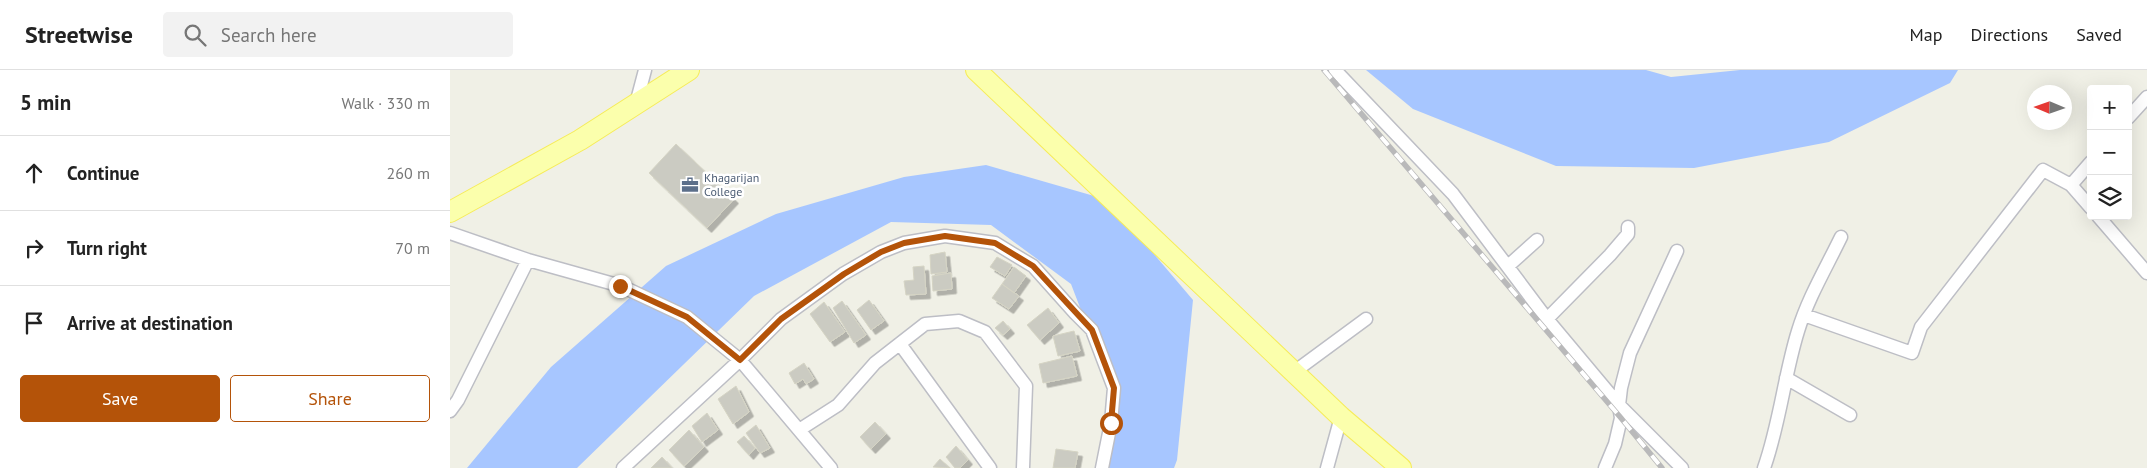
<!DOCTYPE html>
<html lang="en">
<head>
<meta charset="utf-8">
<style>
	body { margin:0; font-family:"PT Sans",sans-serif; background:#f2f2f2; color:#222 }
	.controls { position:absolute; right:15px; top:15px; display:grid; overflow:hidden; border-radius:5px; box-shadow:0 5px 20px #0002 }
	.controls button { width:45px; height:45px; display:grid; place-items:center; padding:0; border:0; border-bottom:1px solid #e0e0e0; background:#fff; color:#222; font:25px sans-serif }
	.compass { position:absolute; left:1577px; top:15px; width:45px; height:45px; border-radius:50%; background:#fff; box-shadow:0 5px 20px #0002; rotate:272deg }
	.stop { position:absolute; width:15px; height:15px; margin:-11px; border:4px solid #b45309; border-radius:50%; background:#fff }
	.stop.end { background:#b45309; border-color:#fff; box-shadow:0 1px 5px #0008 }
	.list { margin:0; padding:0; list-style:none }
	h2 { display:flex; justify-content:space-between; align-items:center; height:65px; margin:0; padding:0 20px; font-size:21px }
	h2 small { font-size:16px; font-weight:400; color:#767676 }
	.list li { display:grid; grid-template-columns:32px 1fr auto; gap:15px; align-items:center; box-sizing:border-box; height:75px; padding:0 20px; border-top:1px solid #e0e0e0 }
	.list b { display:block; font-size:19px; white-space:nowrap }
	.list em { font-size:16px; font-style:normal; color:#767676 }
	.actions { display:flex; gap:10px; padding:15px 20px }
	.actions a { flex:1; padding:11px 0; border:1px solid #b45309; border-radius:5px; text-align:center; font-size:18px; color:#b45309 }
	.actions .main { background:#b45309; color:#fff }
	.icon { flex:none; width:28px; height:28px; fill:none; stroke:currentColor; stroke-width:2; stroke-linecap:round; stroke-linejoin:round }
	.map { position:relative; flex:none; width:1697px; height:398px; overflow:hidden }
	header { display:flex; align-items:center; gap:30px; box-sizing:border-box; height:70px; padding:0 25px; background:#fff; border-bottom:1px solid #e0e0e0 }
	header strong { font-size:24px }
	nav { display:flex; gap:28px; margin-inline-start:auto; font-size:18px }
	.search { width:350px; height:45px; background:#f2f2f2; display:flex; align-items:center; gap:12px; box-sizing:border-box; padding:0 18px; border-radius:5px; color:#767676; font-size:19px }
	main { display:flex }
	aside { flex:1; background:#fff }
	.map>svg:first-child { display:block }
</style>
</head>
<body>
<header>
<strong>Streetwise</strong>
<div class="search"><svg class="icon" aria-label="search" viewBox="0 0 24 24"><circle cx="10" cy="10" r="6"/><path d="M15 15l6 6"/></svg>Search here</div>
<nav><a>Map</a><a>Directions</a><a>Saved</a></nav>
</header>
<main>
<aside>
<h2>5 min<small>Walk · 330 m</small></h2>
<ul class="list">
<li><svg class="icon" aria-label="ahead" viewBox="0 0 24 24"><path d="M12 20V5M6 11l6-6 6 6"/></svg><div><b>Continue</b></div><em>260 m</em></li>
<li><svg class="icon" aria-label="right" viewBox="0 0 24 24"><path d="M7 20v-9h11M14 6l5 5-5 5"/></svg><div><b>Turn right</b></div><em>70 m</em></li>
<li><svg class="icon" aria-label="arrive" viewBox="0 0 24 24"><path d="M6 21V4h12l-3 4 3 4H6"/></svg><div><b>Arrive at destination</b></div></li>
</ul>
<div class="actions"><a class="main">Save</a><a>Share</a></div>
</aside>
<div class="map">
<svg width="1697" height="398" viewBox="0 0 1697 398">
	<defs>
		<filter id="shadow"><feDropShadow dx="4.5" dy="4.5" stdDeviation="0" flood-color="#0004"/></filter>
	</defs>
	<rect width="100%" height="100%" fill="#f0f0e6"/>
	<path fill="#a7c6ff" d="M916 0H1196L1221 7 1290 0H1508L1500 13 1379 72 1244 98 1106 96 963 39Z
		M536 95 658 130 743 230 727 390 724 398H653L662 321 621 214 541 155 441 152 304 226 127 398H17L101 297 216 196 326 144 454 107Z"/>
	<path fill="#cbcbc2" stroke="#d5d4c4" filter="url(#shadow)" d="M226 74 284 129 257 158 199 103Z
		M495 182 497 202 481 204 480 185Z
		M547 187 562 195 555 206 540 197Z
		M474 196 476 224 456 225 454 211 464 210 463 197Z
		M564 197 576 206 564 223 552 214Z
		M501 203 502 219 483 221 482 206Z
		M552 214 569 226 559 239 542 228Z
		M419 230 434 251 421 260 407 240Z
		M392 231 416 265 404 273 383 238Z
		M374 232 395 262 380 272 360 244Z
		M598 238 609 253 590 270 577 255Z
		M553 251 560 259 553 265 545 258Z
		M624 261 630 281 608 286 603 266Z
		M622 286 627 306 593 313 589 294Z
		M354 293 364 309 356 314 353 309 345 314 339 303Z
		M286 316 299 342 283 354 268 329Z
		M257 343 268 360 252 372 242 356Z
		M425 352 436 364 421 379 410 367Z
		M306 355 320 378 310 383 296 363Z
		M239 360 254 377 234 396 219 380Z
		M294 366 305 378 299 385 287 372Z
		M506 376 518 390 510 398H505L496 387Z
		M606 379 628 382 625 398H603Z
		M212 387 222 398H201Z
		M490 389 500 398 483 397Z"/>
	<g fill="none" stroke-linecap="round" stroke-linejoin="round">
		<g stroke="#bdbec5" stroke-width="15">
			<path id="street" d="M885 0 1003 124 1097 249 1169 335 1232 398
				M186 34 195 0
				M1678 48 1697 27
				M1621 115 1641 92
				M1648 146 1697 203
				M0 163 78 190 171 216 237 247 290 290 381 398
				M1058 196 1087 170
				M1354 245 1462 283 1471 257 1593 100 1621 115 1641 138
				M1097 249 1160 185 1178 164V157
				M450 274 540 398
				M844 302 916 249
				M1336 308 1400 345
				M0 341 8 330 78 190
				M349 360 388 335 425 293 475 254 509 251 535 262 576 316 573 398
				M173 398 290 290 331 249 393 204 431 182 454 173 495 166 545 173 583 196 625 243 642 260 664 318 661 353 652 398
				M877 398 891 347
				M1155 398 1165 374 1171 348 1169 335 1171 318 1180 283 1227 181
				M1314 398C1330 353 1334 306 1348 261 1358 228 1376 198 1391 167"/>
		</g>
		<g stroke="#f6ec59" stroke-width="22">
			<path id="primary" d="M526 0 891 347 951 398
				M0 142 130 70 239 0"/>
		</g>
		<use href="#street" stroke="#fff" stroke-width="12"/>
		<use href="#primary" stroke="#fbffac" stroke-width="20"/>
		<g stroke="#b9b9ba" stroke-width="5.5">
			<path id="rail" d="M874 0 1171 348 1212 398"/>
		</g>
		<use href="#rail" stroke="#fff" stroke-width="4" stroke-dasharray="11" stroke-linecap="butt"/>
	</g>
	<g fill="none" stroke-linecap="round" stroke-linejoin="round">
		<path stroke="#b45309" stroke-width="6" d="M170 216 237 247 290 290 331 249 394 204 431 182 454 173 495 166 545 173 583 196 642 260 664 318 661 353"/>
	</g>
	<defs>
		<g id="office-bare" transform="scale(1.35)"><path d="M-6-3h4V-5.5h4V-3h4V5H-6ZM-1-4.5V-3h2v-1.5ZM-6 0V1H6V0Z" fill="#5c6f8a" stroke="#fff" stroke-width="2.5" paint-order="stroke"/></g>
	</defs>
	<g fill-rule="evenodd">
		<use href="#office-bare" x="240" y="115"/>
	</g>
	<g text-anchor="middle" stroke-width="5" stroke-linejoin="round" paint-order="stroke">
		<g font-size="12" fill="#4e5e75" stroke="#fff" text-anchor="start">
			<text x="254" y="112">Khagarijan<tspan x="254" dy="14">College</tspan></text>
		</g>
	</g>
</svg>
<div class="controls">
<button>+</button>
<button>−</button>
<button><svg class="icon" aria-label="layers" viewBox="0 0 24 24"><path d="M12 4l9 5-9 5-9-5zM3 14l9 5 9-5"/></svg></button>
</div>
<svg class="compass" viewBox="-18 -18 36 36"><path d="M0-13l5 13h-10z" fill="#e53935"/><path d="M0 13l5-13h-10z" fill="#767676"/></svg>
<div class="stop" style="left:661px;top:353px"></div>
<div class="stop end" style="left:170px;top:216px"></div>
</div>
</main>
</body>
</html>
